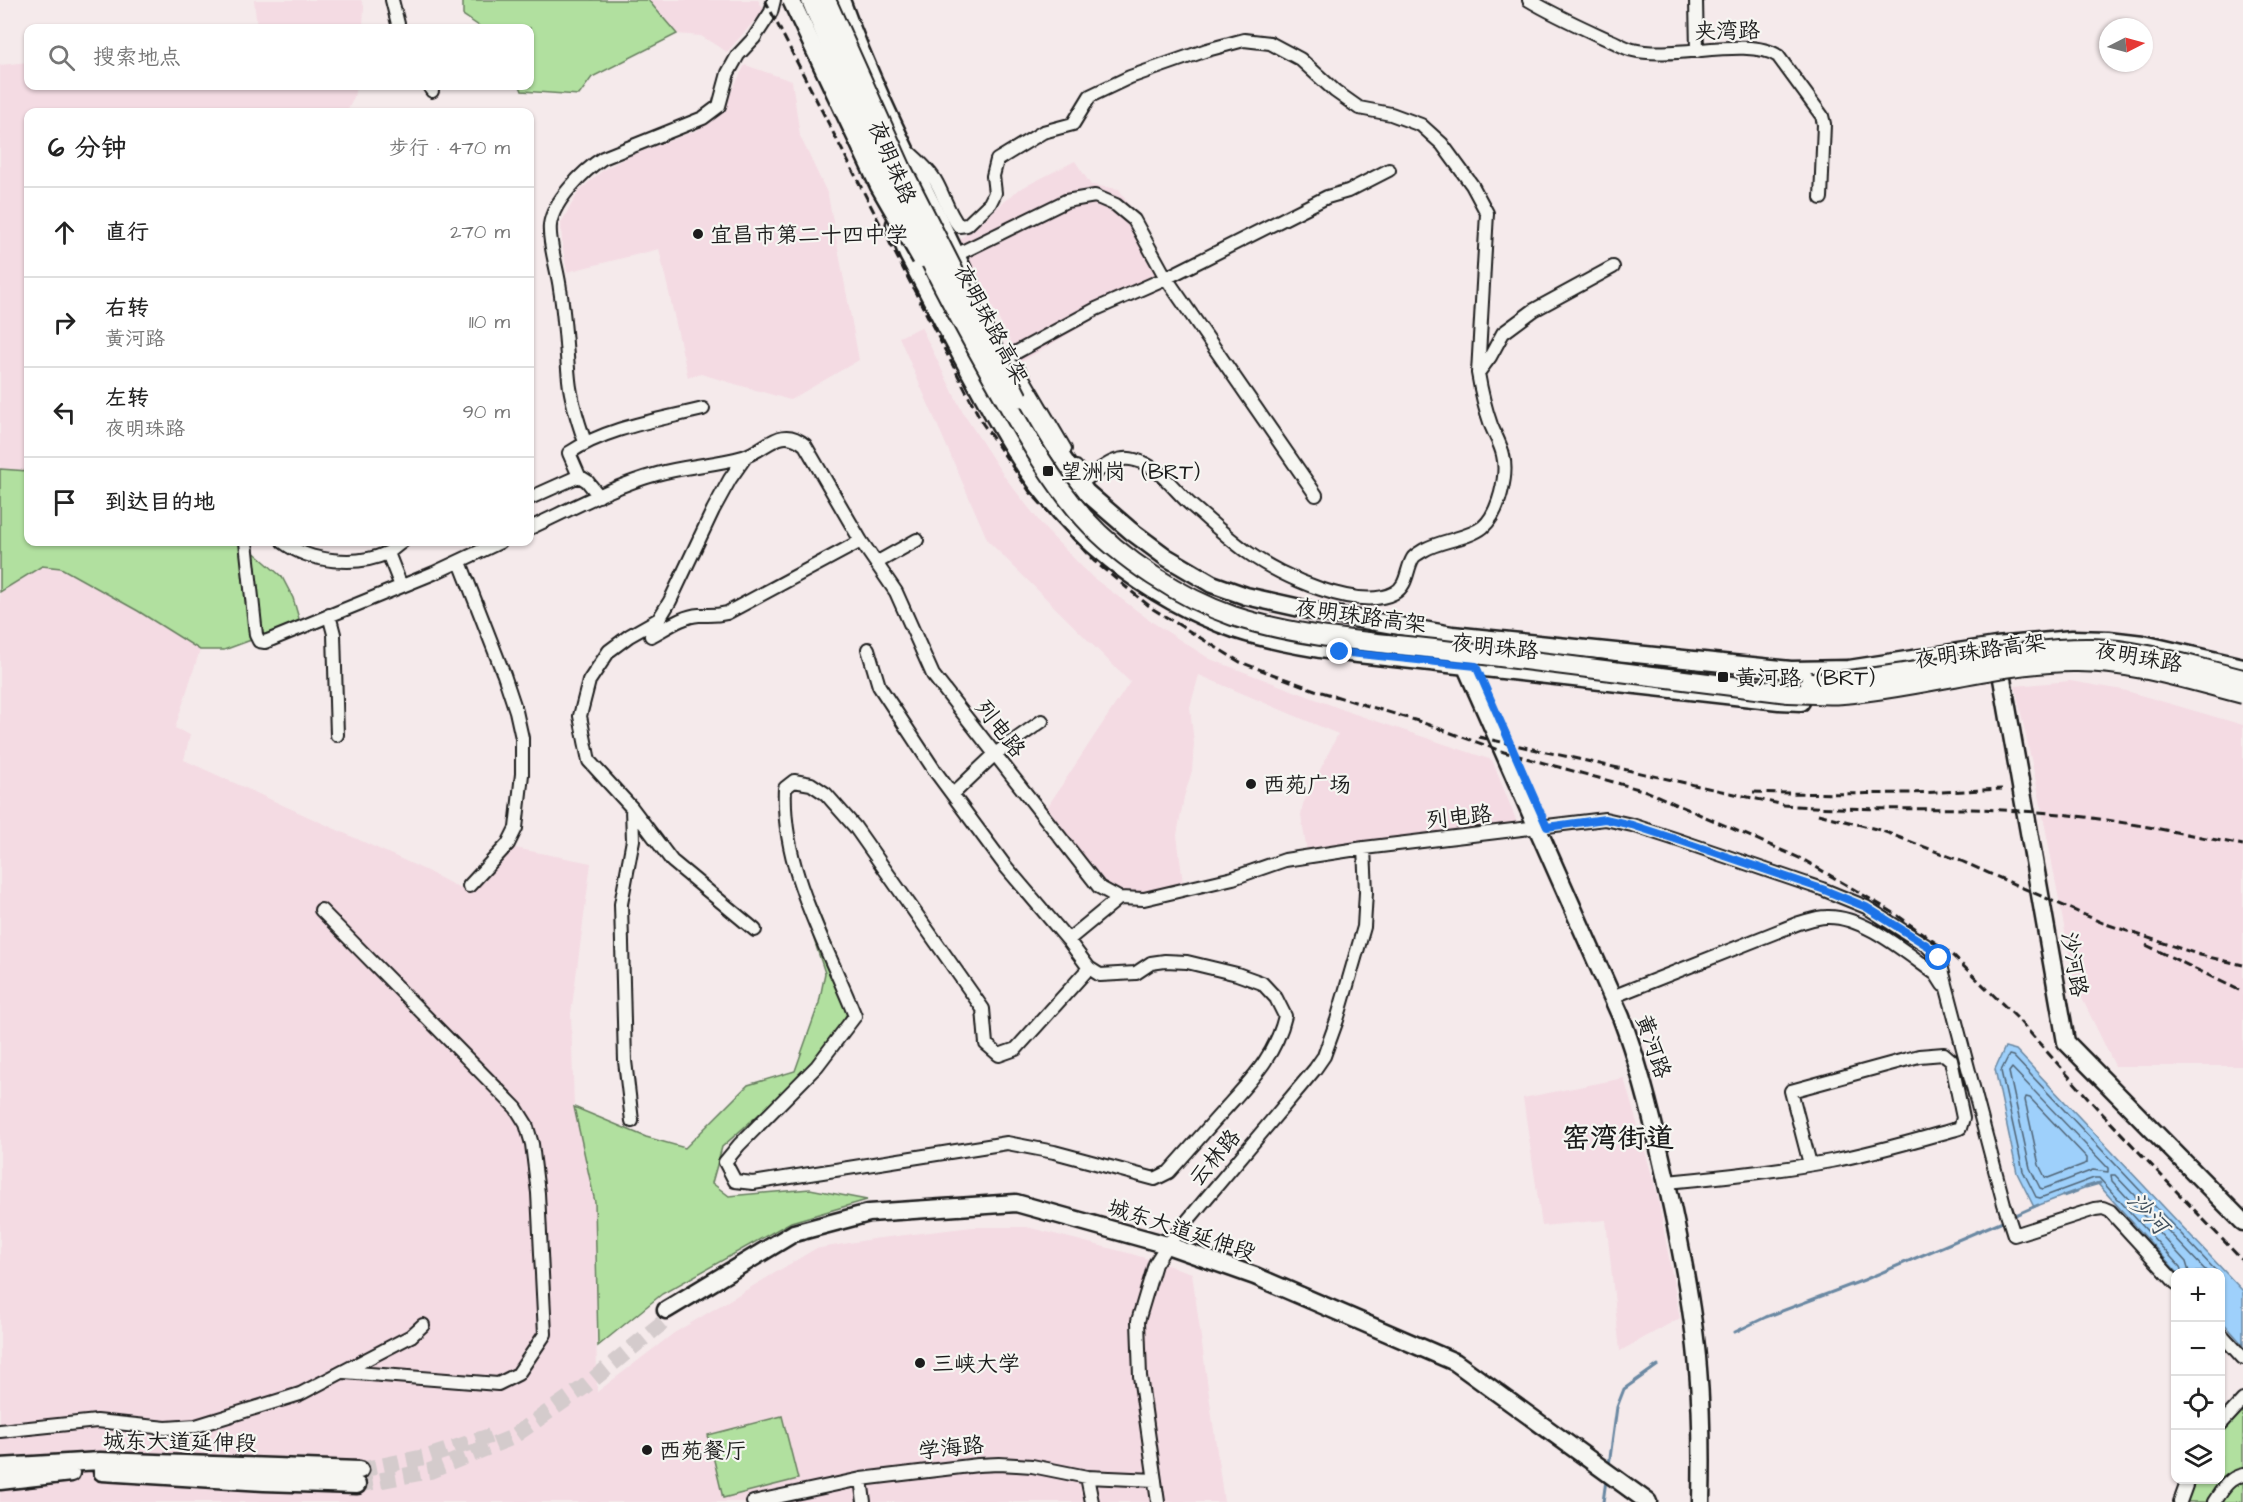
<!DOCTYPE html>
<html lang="zh">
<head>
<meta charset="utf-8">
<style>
	body { margin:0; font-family:"Architects Daughter","LXGW WenKai TC",sans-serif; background:#f6f6f6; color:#222 }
	.controls { position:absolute; right:18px; bottom:18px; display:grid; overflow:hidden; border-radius:12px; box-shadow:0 2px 4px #0004 }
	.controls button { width:54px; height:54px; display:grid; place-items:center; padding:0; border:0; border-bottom:2px solid #e0e0e0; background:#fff; color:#222; font:30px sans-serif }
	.compass { position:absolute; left:2099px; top:18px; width:54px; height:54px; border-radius:50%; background:#fff; box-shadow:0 2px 4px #0004; rotate:84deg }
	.stop { position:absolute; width:18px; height:18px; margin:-14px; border:4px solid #1a73e8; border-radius:50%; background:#fff }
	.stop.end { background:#1a73e8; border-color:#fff; box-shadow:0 2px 6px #0008 }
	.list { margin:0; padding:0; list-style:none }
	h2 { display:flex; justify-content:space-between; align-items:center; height:78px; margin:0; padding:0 24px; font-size:26px }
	h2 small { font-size:20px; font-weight:400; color:#767676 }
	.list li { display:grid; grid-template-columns:39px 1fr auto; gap:18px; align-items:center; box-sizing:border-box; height:90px; padding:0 24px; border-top:2px solid #e0e0e0 }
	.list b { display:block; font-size:22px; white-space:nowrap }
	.list p { margin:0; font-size:20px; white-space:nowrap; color:#767676 }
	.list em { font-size:20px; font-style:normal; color:#767676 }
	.icon { flex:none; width:33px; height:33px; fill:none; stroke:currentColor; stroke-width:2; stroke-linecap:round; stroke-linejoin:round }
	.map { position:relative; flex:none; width:2243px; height:1502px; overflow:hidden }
	.search { position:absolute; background:#fff; box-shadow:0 2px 4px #0004; left:24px; top:24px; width:510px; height:66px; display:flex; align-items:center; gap:15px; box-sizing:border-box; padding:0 21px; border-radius:12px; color:#767676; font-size:22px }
	.panel { position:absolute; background:#fff; box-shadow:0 2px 4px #0004; left:24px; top:108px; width:510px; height:438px; border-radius:12px }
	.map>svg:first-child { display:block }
</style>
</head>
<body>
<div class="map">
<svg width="2243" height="1502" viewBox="0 0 2243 1502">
	<rect width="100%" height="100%" fill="#f5eaeb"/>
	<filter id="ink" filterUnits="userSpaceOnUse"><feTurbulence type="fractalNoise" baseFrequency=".0167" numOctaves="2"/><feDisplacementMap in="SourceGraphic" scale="12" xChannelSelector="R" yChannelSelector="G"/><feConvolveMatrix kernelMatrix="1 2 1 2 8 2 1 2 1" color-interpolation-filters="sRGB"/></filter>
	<g filter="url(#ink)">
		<path fill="#f4dbe3" d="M254 0H361L364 6 363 28H257Z
			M648 0H758L764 10 727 52 701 36 677 34Z
			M28 62V86H356L354 97 347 112H28V471L0 469V65Z
			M745 65 792 81 800 136 828 195 859 360 790 400 701 374 688 377 659 249 567 272 562 244 561 223 579 191 603 170 627 157 695 131 718 117Z
			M1075 161 1091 185 1119 189 1176 284 1111 309 1021 362 958 241 1018 190Z
			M921 327 963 413 1004 476 1046 530 1092 577 1152 622 1210 659 1352 713 1492 760 1517 822 1307 852 1301 815 1303 804 1338 734 1199 675 1190 707 1194 744 1192 771 1184 797 1177 835 1183 883 1144 891 1126 892 1110 888 1046 809 1130 682 988 541 899 337Z
			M42 566 61 568 138 611 200 650 175 728 190 735 184 760 425 870 469 893 515 848 591 863 571 1014 574 1107 595 1202 597 1392 674 1333 815 1249 872 1239 972 1227H1027L1132 1254 1192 1273 1224 1502H0V592Z
			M2070 681 2123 690 2243 725V1066H2115L2075 984 2040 800 2015 686Z
			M1624 1078 1657 1193 1680 1318 1620 1351 1606 1220 1542 1226 1523 1098Z"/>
		<path fill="#b1e09f" stroke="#667e5e" stroke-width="1.5" d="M463 0H648L677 34 592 77 579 95 522 91 520 86H530V28H482L463 15Z
			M0 469 28 471V542H242L282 577 293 598 300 622 224 650H200L138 611 61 568 42 566 0 592Z
			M814 901 855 1000 820 1060 722 1147 712 1183 729 1196 810 1189 867 1200 791 1222 662 1294 598 1346 595 1202 574 1107 646 1137 685 1148 748 1085 795 1071 819 1003 825 973 802 903Z
			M2243 1406V1502H2184L2193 1480H2220L2221 1433Z
			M782 1416 798 1479 723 1498 708 1435Z"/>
		<path fill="#9ed0fb" stroke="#6a88a2" stroke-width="1.5" d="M2005 1047 2016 1050 2243 1291V1345L2221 1320 2220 1272H2177L2097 1183 2034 1207 2017 1173 1995 1069Z"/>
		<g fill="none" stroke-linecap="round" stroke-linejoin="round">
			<path stroke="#506475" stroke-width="1.5" d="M2012 1068 2108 1168V1172L2093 1170 2043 1189 2040 1188 2030 1168 2009 1072Z
				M2026 1097 2030 1098 2087 1158V1163L2048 1178 2045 1177 2039 1165 2025 1100Z
				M2182 1272 2180 1267 2099 1178H2094L2040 1198 2036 1197 2023 1171 2001 1071 2009 1055 2013 1056 2217 1272
				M2189 1272 2186 1262 2112 1181 2111 1175H2115L2207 1272"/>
			<path stroke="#6a88a2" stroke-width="3" d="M2086 1187 2100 1183
				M2063 1196 2077 1191
				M2011 1217 2038 1205
				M1735 1332 1766 1317 1864 1280 2005 1220
				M1609 1465 1617 1407 1624 1389 1658 1365
				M1603 1502 1606 1480"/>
			<path stroke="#d4cbcc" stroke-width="16" stroke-dasharray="16 8" stroke-linecap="butt" d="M360 1470 430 1456 490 1436
				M357 1485 430 1471 511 1438 584 1387 667 1319"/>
			<g stroke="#1c1c1c" stroke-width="16">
				<path id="minor" d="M392 0 399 28
					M1529 0C1554 15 1581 27 1607 39 1616 42 1624 48 1633 50 1673 60 1748 36 1778 56L1822 116 1824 124 1821 198
					M1696 0 1697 51
					M429 86 432 91
					M909 152C919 161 928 169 935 180 944 195 948 213 959 226L967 225 990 203 995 193 993 176 997 160 1043 132 1073 124 1090 96 1130 77 1207 50 1244 40 1270 43 1300 59 1335 91 1359 108 1391 114 1421 125 1442 144 1472 185 1487 213 1478 373
					M956 255 1066 201 1095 196 1116 205 1134 220 1166 278 1316 495
					M585 442C578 422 571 401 569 380 566 349 565 319 560 289 558 271 548 241 550 225 553 201 583 171 603 158L703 118 719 106 728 73 738 55 754 38 771 12 774 0
					M1065 449 1019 371 1004 359 1096 309 1166 278 1327 197 1348 191 1389 170
					M746 456 730 479 713 510 670 601 659 619 629 636 609 651 589 681 580 716 589 761 632 808 672 861 755 930
					M1076 467 1086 479C1101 469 1117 454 1135 460 1159 466 1173 489 1191 505 1210 521 1230 540 1250 554 1281 576 1358 612 1394 593 1408 586 1406 569 1413 558 1415 555 1421 552 1424 550 1441 540 1468 539 1483 527 1499 513 1508 475 1503 455 1501 445 1495 435 1491 425 1485 408 1481 391 1478 373L1490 357 1503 333 1534 310 1613 267
					M599 496 587 481 579 476 569 453C607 427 659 420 703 409
					M530 498 579 476
					M530 528C571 509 613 486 657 474 685 466 715 465 743 457 767 450 780 424 805 445L861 541 896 592 933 675 1099 887 1119 898 1144 899 1233 878 1285 860 1364 848 1605 819 1632 825 1675 839 1822 889 1866 907 1927 946 1939 958 2004 1204 2014 1235 2095 1209 2103 1208 2110 1211 2176 1283
					M246 542 256 635 259 641 265 642 434 573 500 542
					M283 542C309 562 357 567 387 553 393 550 397 545 402 542
					M388 553 401 586
					M460 562 504 675 516 711 522 738V774L516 828 508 844 469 886
					M876 563 917 540
					M329 615 334 634 337 735
					M651 636C665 629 682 616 699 615 710 615 715 616 727 613L861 541
					M868 649 879 686 935 771 1006 867 1068 940 1089 968 1100 975 1136 973 1151 963 1165 961 1187 962 1237 974 1262 983 1276 998 1285 1016C1276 1055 1251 1080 1225 1109 1206 1130 1188 1151 1169 1172L1155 1179 1054 1152 1007 1143 753 1183 735 1181 725 1162 739 1145 817 1066 855 1016C826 943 781 868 785 788L794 781 811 784 826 794 855 827 983 1009 986 1044 999 1055 1016 1049 1089 968
					M953 794 995 754 1042 721
					M321 910 516 1108 526 1124 532 1144 538 1193 545 1334 518 1374 498 1384 344 1372
					M1068 940 1119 898
					M1612 997 1799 923C1807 921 1817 917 1826 917 1863 915 1906 953 1936 974L1943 985
					M632 1121 625 1061 621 904 633 840 632 808
					M1667 1182C1722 1177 1776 1171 1831 1161 1874 1153 1917 1140 1960 1128L1963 1118 1951 1060 1944 1054 1919 1056 1791 1091 1810 1164
					M2220 1333 2243 1358
					M2220 1425 2243 1400
					M0 1431 97 1421 166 1428 196 1426 300 1394 411 1336 423 1325
					M1087 1477 1092 1502
					M861 1479 864 1502
					M753 1502 861 1479 978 1465 999 1464 1032 1466 1087 1477 1155 1480
					M1158 1502 1140 1376 1138 1321 1155 1264 1167 1245 1315 1069 1324 1056 1337 1020 1364 927 1366 892 1364 848
					M2180 1502 2188 1480
					M2214 1502C2222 1490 2228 1478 2243 1475"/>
			</g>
			<g stroke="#1c1c1c" stroke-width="21">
				<path id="major" d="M841 0C877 100 928 194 973 291
					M895 224 908 255C943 320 976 388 1015 451 1065 533 1146 599 1237 630 1271 641 1305 647 1340 652L1779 701 1801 702
					M1016 381 1046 434 1086 492 1131 531 1166 557 1212 584 1246 596 1318 612 1452 635 1791 670 1849 669 1996 646 2072 639 2109 640 2143 644 2243 667
					M1998 656 2066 1042 2243 1222
					M1462 658 1621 1017C1639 1064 1651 1112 1662 1162 1677 1227 1693 1302 1698 1369 1702 1414 1702 1458 1701 1502
					M666 1310 794 1233 869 1213 1016 1203 1167 1245 1255 1276 1455 1362 1648 1502
					M0 1467 100 1461 360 1470
					M102 1472 264 1482 357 1485
					M0 1481 71 1473"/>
			</g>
			<use href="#minor" stroke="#f6f6f2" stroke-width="12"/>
			<use href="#major" stroke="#f6f6f2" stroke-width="16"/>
			<path stroke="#1c1c1c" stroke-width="3" stroke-dasharray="9 4.5" stroke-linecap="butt" d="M765 0 983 424 1030 492 1094 561 1153 609 1240 662 1315 690 1418 721 1504 752 1646 791 1804 860 1894 913 1951 954 2016 1017 2097 1108 2243 1261
				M1479 737 1784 805C1863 812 1942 806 2022 811 2097 815 2169 831 2243 845
				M1753 792C1836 795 1919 794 2002 789
				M1818 814 1880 830 1961 861 2103 923 2200 955 2243 965
				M2146 945 2243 992"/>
			<g stroke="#1c1c1c" stroke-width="21" stroke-linecap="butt">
				<path id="major-bridge" d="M791 0 879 186 921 259"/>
			</g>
			<g stroke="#1c1c1c" stroke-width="22" stroke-linecap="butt">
				<path id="highway-bridge" d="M811 0C865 129 924 257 993 378 1021 427 1047 476 1084 518 1121 559 1181 598 1233 616 1300 638 1374 642 1444 650 1559 664 1673 679 1788 693 1806 693 1825 696 1843 694 1920 688 1995 663 2073 662 2131 661 2188 680 2243 694
					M826 0 901 167 1018 398
					M1810 682C1828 683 1846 680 1865 678 1940 671 2014 647 2091 648 2143 649 2193 667 2243 679"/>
			</g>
			<use href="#major-bridge" stroke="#f6f6f2" stroke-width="16"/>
			<use href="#highway-bridge" stroke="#f6f6f2" stroke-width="18"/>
		</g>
	</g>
	<g fill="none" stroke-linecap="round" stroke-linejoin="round" filter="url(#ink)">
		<path stroke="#1a73e8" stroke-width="8" d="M1340 652 1476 666 1547 827 1605 819 1632 825 1675 839 1822 889 1866 907 1928 946 1939 958"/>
	</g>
	<g fill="#1c1c1c" stroke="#f6f6f2" stroke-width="2">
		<circle cx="698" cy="234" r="6"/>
		<rect x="1042" y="465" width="12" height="12" rx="3"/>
		<rect x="1717" y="671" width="12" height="12" rx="3"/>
		<circle cx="1251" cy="784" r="6"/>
		<circle cx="920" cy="1363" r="6"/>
		<circle cx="647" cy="1450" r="6"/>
	</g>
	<g text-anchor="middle" stroke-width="4.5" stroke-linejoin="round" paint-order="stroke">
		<g font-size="22" fill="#1c1c1c" stroke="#f6f6f2">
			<text transform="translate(1727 30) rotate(-1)" y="8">夹湾路</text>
			<text transform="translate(893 162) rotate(67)" y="8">夜明珠路</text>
			<text transform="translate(992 324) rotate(62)" y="8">夜明珠路高架</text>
			<text transform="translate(1361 615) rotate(8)" y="8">夜明珠路高架</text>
			<text transform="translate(1495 646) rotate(6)" y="8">夜明珠路</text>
			<text transform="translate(1980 650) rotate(-8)" y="8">夜明珠路高架</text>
			<text transform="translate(2139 656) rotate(10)" y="8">夜明珠路</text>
			<text transform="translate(1001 728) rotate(52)" y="8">列电路</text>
			<text transform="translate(1459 816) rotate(-6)" y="8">列电路</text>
			<text transform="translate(2075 964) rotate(80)" y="8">沙河路</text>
			<text transform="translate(1654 1046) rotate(71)" y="8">黄河路</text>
			<text transform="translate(1214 1157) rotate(-50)" y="8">云林路</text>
			<text transform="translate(1182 1229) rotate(18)" y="8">城东大道延伸段</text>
			<text transform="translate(180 1441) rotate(1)" y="8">城东大道延伸段</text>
			<text transform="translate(951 1447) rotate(-6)" y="8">学海路</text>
		</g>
		<g font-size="22" fill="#1c1c1c" stroke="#f6f6f2" text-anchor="start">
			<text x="710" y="242">宜昌市第二十四中学</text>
			<text x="1060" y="479">望洲岗（BRT）</text>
			<text x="1735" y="685">黄河路（BRT）</text>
			<text x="1263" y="792">西苑广场</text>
			<text x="932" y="1371">三峡大学</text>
			<text x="659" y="1458">西苑餐厅</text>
		</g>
		<g font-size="24" font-style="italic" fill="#43525f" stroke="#f6f6f2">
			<text transform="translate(2148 1213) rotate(47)" y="8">沙河</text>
		</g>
		<g font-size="28" font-weight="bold" fill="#1c1c1c" stroke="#f6f6f2">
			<text x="1618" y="1147">窑湾街道</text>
		</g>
	</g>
</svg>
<div class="controls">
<button>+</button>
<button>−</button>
<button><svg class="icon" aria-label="locate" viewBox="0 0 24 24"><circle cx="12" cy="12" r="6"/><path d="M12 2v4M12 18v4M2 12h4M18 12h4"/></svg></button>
<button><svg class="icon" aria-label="layers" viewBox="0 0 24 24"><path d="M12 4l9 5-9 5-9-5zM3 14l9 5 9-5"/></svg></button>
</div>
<svg class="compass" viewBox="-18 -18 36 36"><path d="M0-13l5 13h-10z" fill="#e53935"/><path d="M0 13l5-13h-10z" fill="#767676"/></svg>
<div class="stop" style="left:1939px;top:958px"></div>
<div class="stop end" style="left:1340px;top:652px"></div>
<div class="search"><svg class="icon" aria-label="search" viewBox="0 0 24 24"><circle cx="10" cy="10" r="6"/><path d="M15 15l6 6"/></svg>搜索地点</div>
<section class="panel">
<h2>6 分钟<small>步行 · 470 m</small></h2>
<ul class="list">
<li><svg class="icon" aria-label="ahead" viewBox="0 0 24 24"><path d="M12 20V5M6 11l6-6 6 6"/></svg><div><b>直行</b></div><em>270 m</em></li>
<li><svg class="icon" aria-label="right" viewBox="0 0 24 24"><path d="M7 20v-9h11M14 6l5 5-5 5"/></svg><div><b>右转</b><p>黄河路</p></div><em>110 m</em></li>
<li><svg class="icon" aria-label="left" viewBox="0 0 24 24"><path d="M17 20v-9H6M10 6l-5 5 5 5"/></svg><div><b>左转</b><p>夜明珠路</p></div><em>90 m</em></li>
<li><svg class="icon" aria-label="arrive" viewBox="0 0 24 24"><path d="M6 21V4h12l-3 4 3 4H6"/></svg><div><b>到达目的地</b></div></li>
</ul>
</section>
</div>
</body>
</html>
